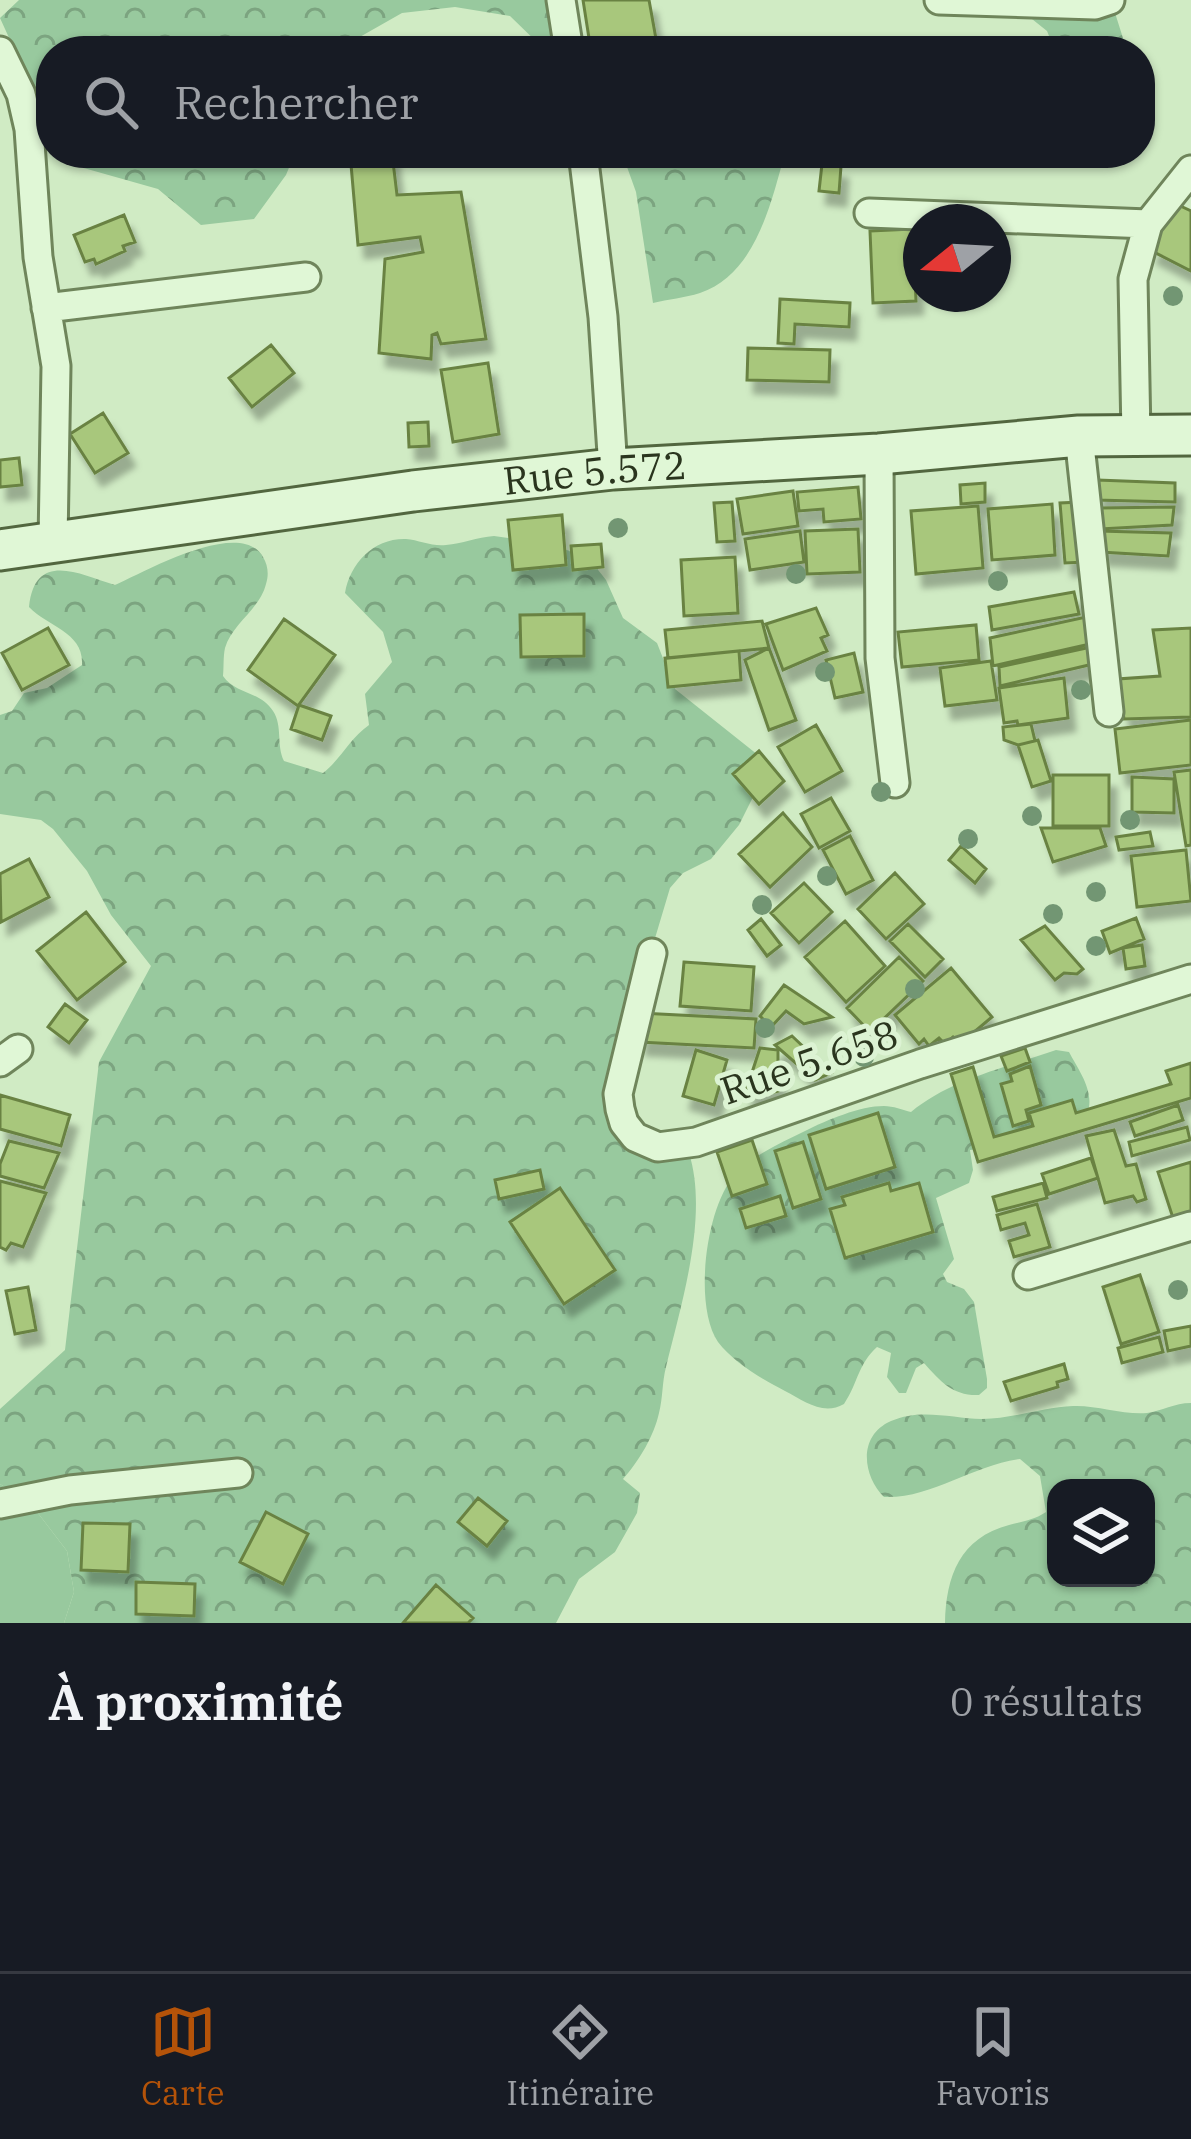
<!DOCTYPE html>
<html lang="fr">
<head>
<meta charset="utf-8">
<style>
	body { margin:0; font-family:"IBM Plex Serif",serif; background:#20242c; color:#f1f3f6 }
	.controls { position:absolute; right:36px; bottom:36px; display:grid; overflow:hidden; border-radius:24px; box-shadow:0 3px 9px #0004 }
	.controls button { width:108px; height:108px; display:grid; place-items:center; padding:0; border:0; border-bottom:3px solid #363941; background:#171b24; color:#f1f3f6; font:60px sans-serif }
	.compass { position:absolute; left:903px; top:204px; width:108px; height:108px; border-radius:50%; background:#171b24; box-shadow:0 3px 9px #0004; rotate:252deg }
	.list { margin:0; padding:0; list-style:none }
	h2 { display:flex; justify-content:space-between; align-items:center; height:156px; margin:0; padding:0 48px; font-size:51px }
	h2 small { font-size:39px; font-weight:400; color:#9ea1a6 }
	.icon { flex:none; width:66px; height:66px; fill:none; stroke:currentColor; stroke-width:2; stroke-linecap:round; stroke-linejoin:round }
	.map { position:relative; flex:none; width:1191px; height:1623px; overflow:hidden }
	.search { position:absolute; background:#171b24; box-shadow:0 3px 9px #0004; left:36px; right:36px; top:36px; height:132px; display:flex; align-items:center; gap:30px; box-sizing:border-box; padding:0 42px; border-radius:48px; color:#9ea1a6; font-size:45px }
	.sheet { height:348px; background:#171b24 }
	nav { display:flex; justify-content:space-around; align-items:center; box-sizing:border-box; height:168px; border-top:3px solid #363941; background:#171b24; font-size:33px; color:#9ea1a6 }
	nav a { display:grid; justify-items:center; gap:6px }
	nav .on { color:#b45309 }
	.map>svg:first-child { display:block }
</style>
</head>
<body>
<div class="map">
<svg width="1191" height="1623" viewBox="0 0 1191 1623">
	<defs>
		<pattern id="forest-crowns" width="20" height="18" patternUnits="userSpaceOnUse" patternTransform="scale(3)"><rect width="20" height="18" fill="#98c99e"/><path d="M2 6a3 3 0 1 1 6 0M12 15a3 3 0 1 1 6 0" fill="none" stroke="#7ca480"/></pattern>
		<filter id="shadow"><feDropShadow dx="7" dy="13" stdDeviation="3" flood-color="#0004"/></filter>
	</defs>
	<rect width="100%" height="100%" fill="#d0ebc4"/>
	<path fill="#98c99e" d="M0 1484 31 1504 67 1551 74 1592 64 1623H0Z"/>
	<path fill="url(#forest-crowns)" fill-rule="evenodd" d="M19 0H558L576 51H546L510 16 455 7 402 13 358 38 347 51H51V130L0 18Z
		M1008 0H1111L1127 51H1055L1047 31Z
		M62 153H295L286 175 254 219 201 225 158 189 66 163Z
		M622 153H785C771 203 756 274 700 293 685 298 668 299 653 303L636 192Z
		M494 536 548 544 576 553 595 566 606 580 623 618 657 643 675 689 758 755 759 785 739 825 711 859 683 873 670 888 647 965 627 1128 689 1153C709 1216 681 1305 666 1367 662 1382 663 1398 659 1413 654 1436 639 1461 623 1479L640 1493 637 1513 615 1552 579 1579 556 1623H64L74 1592 67 1551 31 1504 0 1484V1409L65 1350 99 1062 151 966 111 915 87 871 53 829 41 820 0 814V715L12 711 24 693 47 688 82 665C84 632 48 627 29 607 35 550 79 574 115 585 144 572 241 517 263 557 268 565 269 575 266 584 260 609 232 624 225 648 223 657 224 667 223 676 235 694 260 691 273 711 283 726 276 745 284 761L323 773C341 759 350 738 369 725L365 694 392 662 383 632 345 593C350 563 374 538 406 539 419 540 433 547 446 545 462 544 477 537 494 536Z
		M1056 1050 1069 1052C1079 1071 1097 1094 1086 1116L1020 1144 970 1150 973 1170 969 1183 936 1198 954 1259 943 1274 947 1282 964 1289 974 1302 987 1379V1388L979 1395C953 1396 941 1382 924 1363L916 1368 906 1393H899L887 1377 891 1353 877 1347C858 1364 858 1383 844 1404 823 1416 804 1401 785 1391 763 1380 733 1362 718 1342 693 1305 706 1206 735 1175 754 1154 781 1143 805 1131 827 1120 860 1106 884 1106 893 1106 903 1110 911 1112 950 1079 1008 1067 1056 1050Z
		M1191 1403V1623H945C946 1576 960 1538 1009 1525 1024 1521 1034 1520 1046 1512L1040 1476 1020 1459C973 1465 931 1499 884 1497 863 1476 857 1436 891 1421 920 1408 952 1418 982 1419 1013 1419 1043 1407 1073 1406 1097 1405 1123 1415 1147 1413 1162 1411 1174 1403 1191 1403ZM1056 1488H1146V1578H1056Z"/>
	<path fill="#a8c77c" stroke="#698243" stroke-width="3" filter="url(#shadow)" d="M583 0H649L658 50 591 51Z
		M350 153H392L397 195 461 192 486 339 441 344 437 333 432 335 431 359 379 353 385 259 423 252 420 237 358 245Z
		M822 164 841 166 839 193 819 191Z
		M1174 203 1191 211V271L1150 250Z
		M124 215 135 242 123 246 125 251 96 264 94 259 85 262 74 235Z
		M913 229 916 301 873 303 870 231Z
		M780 299 850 303 849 327 795 324 794 344 778 343Z
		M271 345 294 373 252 407 229 378Z
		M748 348 830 350 829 382 747 380Z
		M488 363 499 434 453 442 441 370Z
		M103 413 128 453 95 473 70 434Z
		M428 422 429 446 409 447 408 423Z
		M19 458 22 485 0 487V460Z
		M1097 480 1175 483V502L1095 500Z
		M985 483V502L961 504 960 485Z
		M858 487 861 519 824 522 823 509 799 511 797 492Z
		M793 491 798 526 743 534 737 499Z
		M732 502 735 541 717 542 714 503Z
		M1080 502 1085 562 1065 563 1060 503Z
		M1052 504 1055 555 992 560 988 509Z
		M978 506 983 568 916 574 911 511Z
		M1174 507 1172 525 1100 529 1099 508Z
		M562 515 566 565 513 570 508 520Z
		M858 529 860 572 807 574 805 531Z
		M800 531 804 562 750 570 745 539Z
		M1098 531 1171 533 1168 556 1100 552Z
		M601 544 603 567 573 570 571 546Z
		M735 557 738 613 684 616 681 560Z
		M1074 592 1079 614 992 630 989 607Z
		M816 608 828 635 821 638 827 651 783 670 766 624Z
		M584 614V656L521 657 520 615Z
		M1086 617 1090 644 993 666 990 638Z
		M284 619 335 655 298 706 248 670Z
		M762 621 769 648 668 658 665 630Z
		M976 625 979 660 902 667 898 632Z
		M48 628 69 665 22 690 2 653Z
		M1191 628V717L1124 719 1118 679 1160 676 1153 630Z
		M1091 647 1093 664 1000 686 999 667Z
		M769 648 796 720 769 730 745 660Z
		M739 651 741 680 668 687 665 658Z
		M854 653 863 692 835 698 826 660Z
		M991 661 997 700 945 706 940 668Z
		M1064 678 1068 718 1018 725 1017 721 1004 723 999 688Z
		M299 705 331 716 322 740 291 729Z
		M1191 720V765L1120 773 1115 729Z
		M1031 724 1035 741 1018 745 1004 740 1003 727Z
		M816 725 842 771 805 792 778 747Z
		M1038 740 1051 781 1032 787 1018 745Z
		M759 751 784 781 759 804 733 774Z
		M1191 770V845L1186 846 1174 772Z
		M1053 775H1109V826H1053Z
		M1132 777 1174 779V813L1132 812Z
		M831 798 850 831 819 848 801 814Z
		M783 813 812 847 770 887 739 854Z
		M1041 828H1100L1106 846 1053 862Z
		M1150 832 1153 846 1119 850 1116 837Z
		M850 836 873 880 846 894 823 850Z
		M961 846 986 869 975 883 949 860Z
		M1186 850 1191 901 1137 907 1131 856Z
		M29 859 49 897 1 922 0 874Z
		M895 873 924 904 886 939 858 909Z
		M804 883 832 912 799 943 771 913Z
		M86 912 125 962 77 1000 37 951Z
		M1136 918 1144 939 1110 953 1102 931Z
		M761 919 781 945 767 956 748 930Z
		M845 921 885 966 846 1002 805 957Z
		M908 924 943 959 925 977 890 941Z
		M1045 926 1083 969 1077 974 1064 973 1055 980 1021 940Z
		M1142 945 1145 966 1126 969 1123 948Z
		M899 957 923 981 870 1032 847 1008Z
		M684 962 754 967 751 1011 680 1006Z
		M951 968 992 1017 960 1044 953 1037 945 1044 939 1038 929 1046 924 1039 919 1044 895 1015Z
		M784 985 832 1017 804 1024 786 1011 771 1027 760 1016Z
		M65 1004 87 1020 69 1043 48 1027Z
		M640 1013 756 1019 754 1048 639 1042Z
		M792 1036 831 1073 815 1080 775 1045Z
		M760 1048 778 1050V1091L743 1100Z
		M1025 1048 1030 1062 1007 1071 1001 1056Z
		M696 1050 727 1060 714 1105 683 1096Z
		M1191 1063V1098L978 1162 951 1074 973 1067 994 1137 1033 1126 1029 1113 1072 1100 1076 1113 1171 1084 1166 1071Z
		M1030 1066 1041 1105 1026 1110 1029 1121 1013 1126 1001 1084 1012 1081 1010 1074Z
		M0 1095 70 1115 61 1146 0 1129Z
		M1178 1105 1183 1120 1135 1136 1130 1122Z
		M878 1113 895 1167 826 1189 809 1135Z
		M1187 1127 1190 1140 1132 1156 1129 1142Z
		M1114 1130 1126 1166 1136 1164 1146 1199 1137 1202 1133 1196 1105 1203 1086 1136Z
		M752 1140 767 1184 732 1196 717 1152Z
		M9 1141 59 1153 44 1188 0 1176V1164Z
		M803 1142 821 1199 793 1208 775 1151Z
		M1091 1158 1098 1178 1049 1194 1042 1174Z
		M1191 1162V1217L1173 1218 1158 1172Z
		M540 1170 544 1189 499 1199 495 1180Z
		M0 1181 46 1193 23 1247 11 1243 6 1250 0 1247Z
		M889 1183 891 1191 919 1183 933 1232 845 1258 830 1209 845 1205 842 1197Z
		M1043 1183 1047 1198 997 1211 993 1197Z
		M560 1188 615 1270 564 1304 510 1222Z
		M780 1196 786 1216 746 1228 740 1209Z
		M1037 1204 1050 1247 1014 1257 1009 1241 1029 1235 1025 1223 1001 1230 997 1215Z
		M1140 1275 1159 1332 1121 1344 1103 1287Z
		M28 1287 36 1330 15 1334 6 1291Z
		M1191 1326V1346L1168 1351 1164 1331Z
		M1159 1337 1163 1352 1122 1363 1118 1348Z
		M1064 1364 1068 1379 1057 1382 1058 1387 1011 1401 1004 1382Z
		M478 1498 507 1521 487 1546 458 1522Z
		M266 1512 308 1534 283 1584 240 1562Z
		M83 1523 130 1524 128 1572 81 1570Z
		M136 1582 195 1584 194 1616 136 1614Z
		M436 1585 473 1618 468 1623H403Z"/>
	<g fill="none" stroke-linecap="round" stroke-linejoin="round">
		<g stroke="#6f855b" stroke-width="33">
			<path id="street" d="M561 0 569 51
				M939 0 1095 5 1110 0
				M0 51 21 94 29 129 38 257 56 366 53 542
				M583 153 603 317 613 469
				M869 213 1148 224
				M46 308 306 277
				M1079 436 1109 712
				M1136 436 1133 279 1148 224 1191 170
				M879 454 880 658 895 783
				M652 953 618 1094 620 1109 624 1123 635 1137 658 1147 696 1142 920 1064 1191 979
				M0 1062 18 1049
				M1028 1275 1191 1226
				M0 1504 70 1490 238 1473"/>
		</g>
		<g stroke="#52663f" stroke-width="45">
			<g id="secondary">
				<path id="s1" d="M0 550 413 491 613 469 879 454 1079 436 1191 435"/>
			</g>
		</g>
		<use href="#street" stroke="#e0f7d6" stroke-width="27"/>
		<use href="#secondary" stroke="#e0f7d6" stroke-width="39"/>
	</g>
	<g fill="#729673">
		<circle cx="1173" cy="296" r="10"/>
		<circle cx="618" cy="528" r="10"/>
		<circle cx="796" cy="574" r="10"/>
		<circle cx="998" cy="581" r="10"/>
		<circle cx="825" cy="672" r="10"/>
		<circle cx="1081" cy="690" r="10"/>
		<circle cx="881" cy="792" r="10"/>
		<circle cx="1032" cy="816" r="10"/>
		<circle cx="1130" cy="820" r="10"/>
		<circle cx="968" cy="839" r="10"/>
		<circle cx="827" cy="876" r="10"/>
		<circle cx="1096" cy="892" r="10"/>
		<circle cx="762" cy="905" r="10"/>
		<circle cx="1053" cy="914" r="10"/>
		<circle cx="1096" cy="946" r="10"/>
		<circle cx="915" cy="989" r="10"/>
		<circle cx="765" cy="1028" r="10"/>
		<circle cx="864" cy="1057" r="10"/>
		<circle cx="1178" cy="1290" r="10"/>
	</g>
	<g text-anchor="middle" stroke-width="10" stroke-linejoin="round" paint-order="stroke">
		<g font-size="39" fill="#2a351e" stroke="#dcf3d3">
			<text dy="14" stroke="none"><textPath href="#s1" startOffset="600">Rue 5.572</textPath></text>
			<text transform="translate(809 1062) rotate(-19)" y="14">Rue 5.658</text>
		</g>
	</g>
</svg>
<div class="controls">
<button><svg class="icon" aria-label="layers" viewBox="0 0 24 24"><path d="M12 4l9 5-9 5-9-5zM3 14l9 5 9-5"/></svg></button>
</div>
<svg class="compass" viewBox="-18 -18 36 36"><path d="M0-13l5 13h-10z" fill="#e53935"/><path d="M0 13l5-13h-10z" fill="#9ea1a6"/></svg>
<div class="search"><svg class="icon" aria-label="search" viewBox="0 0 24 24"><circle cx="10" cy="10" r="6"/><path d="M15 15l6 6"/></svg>Rechercher</div>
</div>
<section class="sheet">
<h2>À proximité<small>0 résultats</small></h2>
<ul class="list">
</ul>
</section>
<nav>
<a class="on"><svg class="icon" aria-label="map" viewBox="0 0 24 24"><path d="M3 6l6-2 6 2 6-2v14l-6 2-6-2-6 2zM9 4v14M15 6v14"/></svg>Carte</a>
<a><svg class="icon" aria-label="directions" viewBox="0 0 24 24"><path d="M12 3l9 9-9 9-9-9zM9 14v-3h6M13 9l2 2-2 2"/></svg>Itinéraire</a>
<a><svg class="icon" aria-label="saved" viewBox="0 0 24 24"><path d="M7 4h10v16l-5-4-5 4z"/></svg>Favoris</a>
</nav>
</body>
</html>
